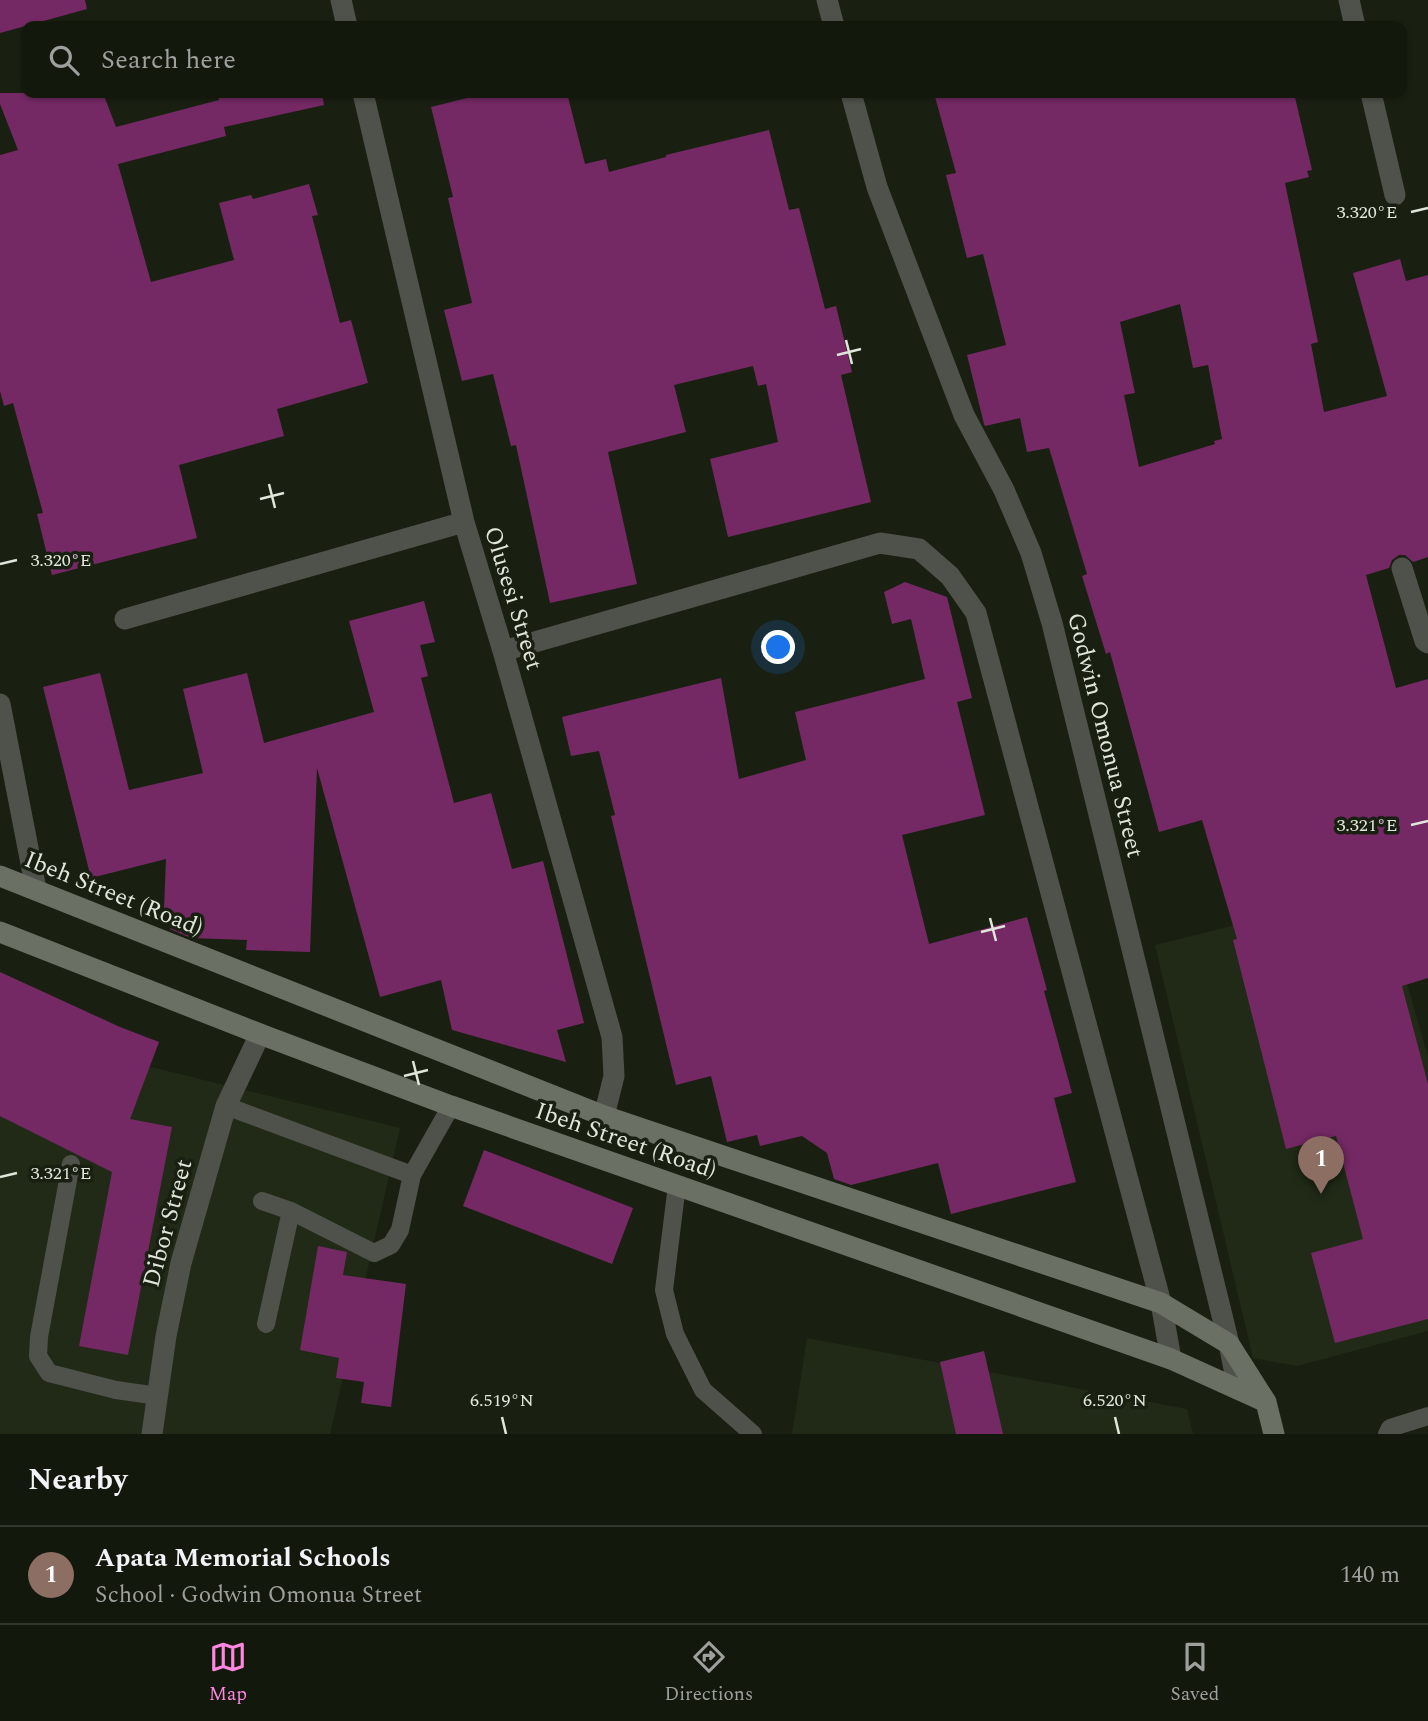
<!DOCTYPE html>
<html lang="en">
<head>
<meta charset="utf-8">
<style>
	body { margin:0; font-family:Spectral,serif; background:#1c2116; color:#f1f3f6 }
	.you { position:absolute; left:779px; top:648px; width:24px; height:24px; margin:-18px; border:5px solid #fff; border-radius:50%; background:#1a73e8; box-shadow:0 0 0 10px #1a73e833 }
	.badge { display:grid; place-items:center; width:46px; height:46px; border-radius:50%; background:#fe86e1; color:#fff; font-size:23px; font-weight:700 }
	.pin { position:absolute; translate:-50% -58px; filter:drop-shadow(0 2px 4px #0008) }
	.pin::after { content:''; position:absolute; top:37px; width:24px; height:21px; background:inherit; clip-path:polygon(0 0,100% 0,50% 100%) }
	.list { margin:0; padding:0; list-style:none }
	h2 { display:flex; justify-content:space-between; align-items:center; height:91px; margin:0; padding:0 28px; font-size:30px }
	h2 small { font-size:23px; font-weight:400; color:#9da09d }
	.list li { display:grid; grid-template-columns:46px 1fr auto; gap:21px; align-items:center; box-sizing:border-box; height:98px; padding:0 28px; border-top:2px solid #32372e }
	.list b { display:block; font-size:26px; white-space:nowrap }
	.list p { margin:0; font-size:23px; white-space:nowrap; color:#9da09d }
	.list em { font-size:23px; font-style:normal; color:#9da09d }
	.icon { flex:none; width:38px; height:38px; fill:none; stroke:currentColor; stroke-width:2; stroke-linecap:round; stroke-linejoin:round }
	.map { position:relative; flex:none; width:1428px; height:1434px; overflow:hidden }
	.search { position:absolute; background:#13180d; box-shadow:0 2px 5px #0004; left:21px; right:21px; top:21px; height:77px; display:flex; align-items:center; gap:18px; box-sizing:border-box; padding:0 24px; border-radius:14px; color:#9da09d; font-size:26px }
	.sheet { height:189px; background:#13180d }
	nav { display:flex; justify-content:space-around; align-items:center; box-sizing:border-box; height:98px; border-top:2px solid #32372e; background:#13180d; font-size:19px; color:#9da09d }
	nav a { display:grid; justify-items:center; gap:4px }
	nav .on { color:#fe86e1 }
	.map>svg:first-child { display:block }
</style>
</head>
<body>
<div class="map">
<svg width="1428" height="1434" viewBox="0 0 1428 1434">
	<rect width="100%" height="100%" fill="#192011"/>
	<path fill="#202a16" d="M1380 889 1428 1057V1331L1297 1366 1253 1358 1155 945Z
		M0 1030 400 1128 330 1434H0Z
		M807 1338 1187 1409 1193 1434H792Z"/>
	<path fill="#742964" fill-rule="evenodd" d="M0 0H85L87 9 0 33Z
		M0 93H103L116 127 219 100 218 93H322L324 105 224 127 226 136 118 164 151 282 234 260 219 203 251 195 253 199 309 184 318 215 312 216 340 323 351 320 368 383 277 409 284 436 179 465 197 538 52 575 37 514 43 513 13 403 4 406 0 391V155L18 150 0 104Z
		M487 93H567L585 164 606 159 609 172 666 157V155L769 130 789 210 799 208 825 309 836 306 852 372 841 375 871 502 728 537 710 459 778 442 766 384 758 386 753 366 674 385 686 432 608 452 637 584 550 603 516 445 511 446 493 374 462 381 444 310 472 303 448 198 453 197 431 107Z
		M934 93H1294L1312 170 1307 171 1309 177 1285 183 1318 342 1311 344 1324 412 1387 396 1353 273 1400 259 1406 281 1428 275V557L1413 562 1405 555H1399L1392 560 1389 568 1366 575 1396 688 1428 679V978L1402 986 1428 1084V1319L1335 1343 1311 1253 1363 1239 1336 1136 1286 1149 1233 940 1237 939 1202 820 1159 832 1110 652 1106 654 1082 576 1087 574 1049 448 1027 452 1020 418 985 426 984 424 967 355 1006 345 983 254 967 258 946 175 956 173ZM1180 304 1193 368 1208 365 1222 439 1214 441 1215 444 1139 467 1124 395 1135 393 1120 322Z
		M905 582 947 597 972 698 957 702 985 815 902 835 929 944 1027 917 1047 990 1044 991 1072 1093 1054 1098 1076 1182 951 1214 938 1163 851 1185 834 1179 827 1153 802 1136 760 1146 757 1135 727 1142 711 1076 676 1085 611 816 615 815 599 751 571 756 562 717 721 678 739 779 806 760 795 712 925 679 911 619 892 624 884 592Z
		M424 601 435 642 420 645 428 676 421 678 454 803 491 793 512 869 543 861 584 1023 557 1030 566 1062 452 1030 441 980 380 997 317 768 310 952 246 950 247 940 191 938 170 929 171 909H164L166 859 91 878 43 687 100 673 129 790 203 773 183 689 247 673 264 743 374 712 349 621Z
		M0 972 120 1027 159 1042 130 1119 172 1127 128 1355 79 1346 112 1172 0 1116Z
		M484 1150 633 1208 612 1264 463 1206Z
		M318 1246 347 1252 343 1275 406 1284 391 1407 361 1403 364 1382 336 1378 339 1358 300 1350Z
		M984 1351 1003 1434H956L940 1362Z"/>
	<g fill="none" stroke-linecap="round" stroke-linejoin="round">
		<path stroke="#4e524b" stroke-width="18" d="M226 1106 412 1175
			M71 1164 39 1337 38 1356 49 1373 116 1390 158 1396
			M677 1185 664 1290 675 1334 703 1390 753 1434
			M262 1201 291 1211
			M266 1324 291 1211 374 1253 391 1245 400 1230 412 1175 451 1106
			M1387 1434 1390 1428 1428 1416"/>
		<path stroke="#4e524b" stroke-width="21" d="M341 0 347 26
			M827 0 834 26
			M1349 0 1355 26
			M363 93 464 522 503 651 612 1037 614 1076 604 1116
			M851 93 877 187 964 415 1004 490 1031 553 1052 623 1229 1344 1238 1389
			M1371 93 1395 195
			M1402 568 1425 641 1428 643
			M125 619 464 522
			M503 651 880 543 919 549 950 576 976 613 1161 1303 1171 1359
			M0 704 36 889
			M152 1434 166 1336 181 1263 226 1106 260 1034"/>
		<path stroke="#6a7064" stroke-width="21" d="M0 876 604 1116 1161 1303 1229 1344 1266 1402 1274 1434
			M0 932 260 1034 451 1106 1171 1359 1266 1402"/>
	</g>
	<path fill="none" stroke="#e1e6dc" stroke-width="2.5" d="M1411 212 1428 208M846 340 852 364M837 355 861 349M269 484 275 508M260 499 284 493M0 564 17 560M1411 825 1428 821M990 918 996 941M981 932 1005 926M413 1061 419 1085M404 1076 428 1070M0 1177 17 1173M502 1417 506 1434M1115 1417 1119 1434"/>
	<g text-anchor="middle" stroke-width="7" stroke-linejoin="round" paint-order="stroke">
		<g font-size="24" fill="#e1e6dc" stroke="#192011">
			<text transform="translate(514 598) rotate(73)" y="8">Olusesi Street</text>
			<text transform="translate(1106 735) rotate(76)" y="8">Godwin Omonua Street</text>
			<text transform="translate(114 893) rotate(22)" y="8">Ibeh Street (Road)</text>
			<text transform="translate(626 1140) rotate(19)" y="8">Ibeh Street (Road)</text>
			<text transform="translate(167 1223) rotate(-75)" y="8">Dibor Street</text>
		</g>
	</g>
	<g font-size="18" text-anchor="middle" fill="#e1e6dc" stroke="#192011" stroke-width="7" stroke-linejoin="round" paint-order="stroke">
		<text x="1367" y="218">3.320°E</text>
		<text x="61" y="566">3.320°E</text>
		<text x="1367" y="831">3.321°E</text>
		<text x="61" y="1179">3.321°E</text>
		<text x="502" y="1406">6.519°N</text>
		<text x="1115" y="1406">6.520°N</text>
	</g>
</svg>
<div class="you"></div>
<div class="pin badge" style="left:1321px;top:1194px;background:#8d6e63">1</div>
<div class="search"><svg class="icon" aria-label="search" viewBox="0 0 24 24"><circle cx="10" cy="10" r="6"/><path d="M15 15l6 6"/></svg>Search here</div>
</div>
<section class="sheet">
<h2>Nearby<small></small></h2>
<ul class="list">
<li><span class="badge" style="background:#8d6e63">1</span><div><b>Apata Memorial Schools</b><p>School · Godwin Omonua Street</p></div><em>140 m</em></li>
</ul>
</section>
<nav>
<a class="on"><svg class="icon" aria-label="map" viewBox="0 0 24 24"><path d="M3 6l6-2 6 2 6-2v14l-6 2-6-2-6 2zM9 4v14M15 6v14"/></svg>Map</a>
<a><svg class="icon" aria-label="directions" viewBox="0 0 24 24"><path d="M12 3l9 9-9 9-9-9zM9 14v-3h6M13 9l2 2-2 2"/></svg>Directions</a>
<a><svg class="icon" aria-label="saved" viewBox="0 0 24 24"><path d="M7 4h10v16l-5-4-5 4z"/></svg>Saved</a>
</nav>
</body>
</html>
